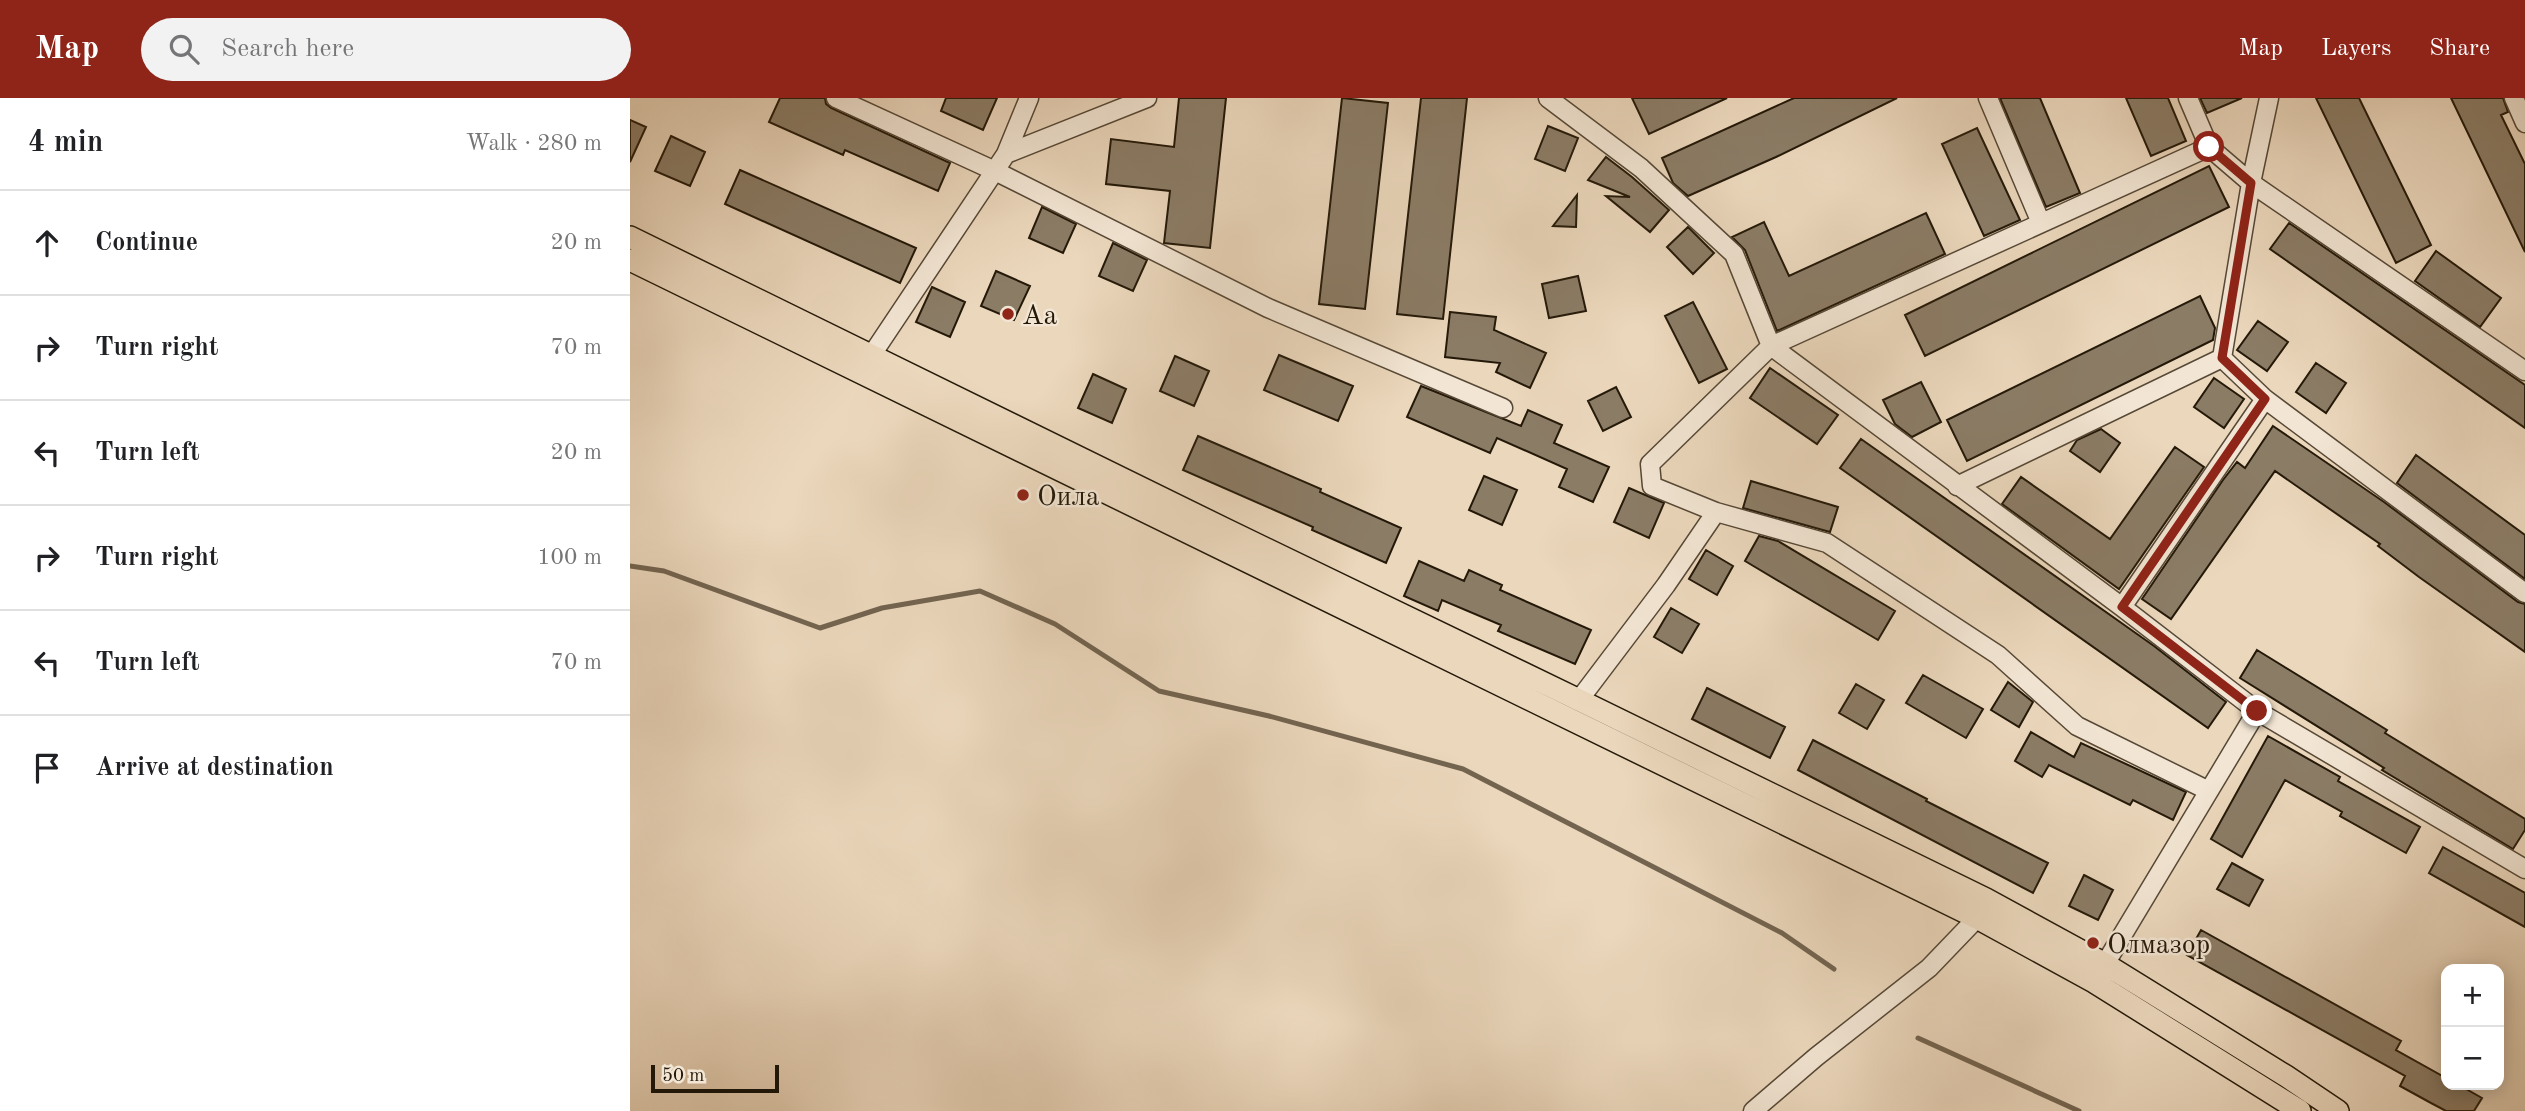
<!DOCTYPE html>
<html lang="en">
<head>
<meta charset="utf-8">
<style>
	body { margin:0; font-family:"Old Standard TT",serif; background:#f2f2f2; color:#202124 }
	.controls { position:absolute; right:21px; bottom:21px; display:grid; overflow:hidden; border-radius:14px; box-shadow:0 4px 18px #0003 }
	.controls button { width:63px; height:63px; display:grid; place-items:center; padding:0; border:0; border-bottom:2px solid #e0e0e0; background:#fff; color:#202124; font:35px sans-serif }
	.scale { position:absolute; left:21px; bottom:18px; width:128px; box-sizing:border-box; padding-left:7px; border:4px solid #241909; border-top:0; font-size:19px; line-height:24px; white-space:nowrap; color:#241909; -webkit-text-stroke:5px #f2e5d3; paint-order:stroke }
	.stop { position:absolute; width:21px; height:21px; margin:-16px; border:5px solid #8f2418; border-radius:50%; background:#fff }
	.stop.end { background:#8f2418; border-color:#fff; box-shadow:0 2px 7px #0008 }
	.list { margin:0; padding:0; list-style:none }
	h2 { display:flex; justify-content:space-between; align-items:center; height:91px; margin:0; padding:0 28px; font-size:30px }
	h2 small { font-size:23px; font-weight:400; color:#757577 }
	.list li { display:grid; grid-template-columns:46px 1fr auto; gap:21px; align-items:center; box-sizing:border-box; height:105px; padding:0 28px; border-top:2px solid #e0e0e0 }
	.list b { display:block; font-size:26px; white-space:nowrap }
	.list em { font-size:23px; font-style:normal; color:#757577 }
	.icon { flex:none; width:38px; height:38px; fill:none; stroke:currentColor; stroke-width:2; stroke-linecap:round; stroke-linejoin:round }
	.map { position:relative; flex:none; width:1895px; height:1013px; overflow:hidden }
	header { display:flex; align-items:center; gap:42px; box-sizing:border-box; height:98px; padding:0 35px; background:#8f2418; color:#fff }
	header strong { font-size:33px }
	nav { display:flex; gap:38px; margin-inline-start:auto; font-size:24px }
	.search { width:490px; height:63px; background:#f2f2f2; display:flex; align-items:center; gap:18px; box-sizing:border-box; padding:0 24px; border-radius:38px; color:#757577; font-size:26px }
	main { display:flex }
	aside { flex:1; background:#fff }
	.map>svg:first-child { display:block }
</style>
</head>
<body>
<header>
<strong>Map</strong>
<div class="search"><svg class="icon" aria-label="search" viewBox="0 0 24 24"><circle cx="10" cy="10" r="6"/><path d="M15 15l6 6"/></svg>Search here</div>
<nav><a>Map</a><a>Layers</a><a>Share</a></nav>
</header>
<main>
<aside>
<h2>4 min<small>Walk · 280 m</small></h2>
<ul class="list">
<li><svg class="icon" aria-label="ahead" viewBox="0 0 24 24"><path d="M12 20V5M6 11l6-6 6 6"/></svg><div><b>Continue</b></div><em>20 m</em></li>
<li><svg class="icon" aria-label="right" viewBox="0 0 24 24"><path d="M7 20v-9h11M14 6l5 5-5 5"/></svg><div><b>Turn right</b></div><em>70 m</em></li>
<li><svg class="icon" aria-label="left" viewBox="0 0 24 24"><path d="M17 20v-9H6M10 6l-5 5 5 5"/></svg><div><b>Turn left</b></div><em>20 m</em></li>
<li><svg class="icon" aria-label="right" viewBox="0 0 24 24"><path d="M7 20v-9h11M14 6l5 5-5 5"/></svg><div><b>Turn right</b></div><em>100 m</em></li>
<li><svg class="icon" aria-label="left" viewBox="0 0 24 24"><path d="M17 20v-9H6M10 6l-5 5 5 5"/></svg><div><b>Turn left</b></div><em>70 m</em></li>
<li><svg class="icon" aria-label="arrive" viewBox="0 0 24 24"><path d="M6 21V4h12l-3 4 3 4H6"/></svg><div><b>Arrive at destination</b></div></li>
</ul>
</aside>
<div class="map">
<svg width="1895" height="1013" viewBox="0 0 1895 1013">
	<rect width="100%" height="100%" fill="#ebd7bc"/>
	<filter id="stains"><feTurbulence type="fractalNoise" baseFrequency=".00286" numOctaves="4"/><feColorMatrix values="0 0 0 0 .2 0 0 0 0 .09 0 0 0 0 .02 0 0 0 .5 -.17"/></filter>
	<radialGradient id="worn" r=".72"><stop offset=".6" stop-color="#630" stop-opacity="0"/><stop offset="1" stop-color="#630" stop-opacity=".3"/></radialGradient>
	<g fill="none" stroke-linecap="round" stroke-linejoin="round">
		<path stroke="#736450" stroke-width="5" d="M0 468 34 473 190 530 252 510 350 493 425 526 529 593 639 618 833 671 1152 835 1204 871
			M1288 940 1449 1013"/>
	</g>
	<path fill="#8b7c66" stroke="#241909" stroke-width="2" d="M150 0H195L196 6 201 10 320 65 308 93 215 52 213 57 139 24Z
		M316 0H367L353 32 311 13Z
		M549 0H596L580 150 534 145 540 93 476 86 481 41 544 49Z
		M712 0 758 5 735 211 689 206Z
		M791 0H837L813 221 767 216Z
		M1002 0H1097L1019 36Z
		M1164 0H1267L1146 59 1058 98 1043 85 1032 60Z
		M1370 0H1410L1450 95 1416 109Z
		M1496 0H1538L1556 43 1521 58Z
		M1570 0H1612L1577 15Z
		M1686 0H1729L1801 147 1766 165Z
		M1821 0H1873L1878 14 1871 17 1895 66V154Z
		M0 22 16 29 0 64Z
		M918 28 948 40 935 73 905 61Z
		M1347 30 1390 122 1354 138 1312 46Z
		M41 38 75 54 60 88 25 73Z
		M976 59 1002 79 1039 112 1020 134 976 98 1000 99 958 82Z
		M1579 68 1599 109 1295 258 1275 217Z
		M110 72 286 150 270 185 95 106Z
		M947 97 946 129 923 128Z
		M412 109 446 126 433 155 399 140Z
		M1296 115 1315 156 1147 233 1115 152 1102 139 1134 124 1159 178Z
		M1659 125 1895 287V330L1640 151Z
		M1058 129 1084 155 1063 176 1037 149Z
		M483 145 517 162 503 193 469 178Z
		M1806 153 1871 200 1850 229 1785 183Z
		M366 173 400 188 384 222 351 208Z
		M948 178 956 213 919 220 912 186Z
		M302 189 335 204 320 239 286 224Z
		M1570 198 1585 230 1583 242 1337 363 1317 322Z
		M1063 204 1097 271 1069 285 1035 218Z
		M820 214 866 219 864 232 916 255 900 290 866 274 870 265 815 259Z
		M1628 223 1658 244 1637 273 1607 252Z
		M649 257 723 288 708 323 634 292Z
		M545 258 579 273 564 308 530 293Z
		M1686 265 1716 285 1696 315 1666 294Z
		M1140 270 1208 317 1187 346 1120 300Z
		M463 276 496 291 482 325 448 310Z
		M1584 280 1614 301 1594 330 1564 309Z
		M1291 284 1311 324 1282 339 1265 326 1253 302Z
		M791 288 891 328 898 312 932 327 924 345 979 369 963 404 929 389 937 371 867 340 860 355 777 319Z
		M986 289 1001 319 973 333 958 303Z
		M1643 328 1754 404 1888 504 1895 506V554L1789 479 1748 448 1750 446 1645 373 1541 521 1512 501 1593 382 1607 364 1615 370Z
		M1471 331 1490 345 1470 374 1440 353 1447 342Z
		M568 338 691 391 690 394 771 430 756 465 682 432 683 429 553 372Z
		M1231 341 1524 548 1596 604 1578 630 1210 370Z
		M1545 349 1574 369 1489 491 1372 406 1391 379 1480 441Z
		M1786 357 1895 437V481L1767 385Z
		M854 378 887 392 872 427 839 412Z
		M1121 383 1208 409 1200 434 1113 410Z
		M999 390 1034 405 1019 440 984 424Z
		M1129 438 1148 443 1265 513 1248 542 1115 463Z
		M1076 452 1103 468 1087 497 1059 481Z
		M789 463 834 483 839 472 872 487 870 492 961 532 945 566 868 533 871 527 812 502 808 513 774 498Z
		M1041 510 1069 526 1052 555 1024 539Z
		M1627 552 1757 632 1755 635 1895 721V732L1883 751 1752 672 1754 670 1610 580Z
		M1293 577 1353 611 1336 640 1276 605Z
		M1378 584 1403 604 1389 629 1361 612Z
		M1226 586 1254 602 1237 631 1209 615Z
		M1077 590 1155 629 1140 660 1062 621Z
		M1401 634 1444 659 1451 645 1556 694 1543 722 1503 702 1500 707 1419 667 1412 679 1385 663Z
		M1638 638 1710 679 1708 683 1790 729 1776 755 1710 718 1712 714 1655 682 1612 759 1581 741Z
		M1183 642 1297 701 1296 703 1418 765 1403 795 1168 672Z
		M1813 749 1895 795V829L1799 775Z
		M1602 765 1633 782 1619 808 1587 791Z
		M1454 777 1483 792 1468 822 1439 808Z
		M1571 832 1771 943 1766 952 1816 980V987H1829L1852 1000 1844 1013H1816L1801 1005 1770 988 1775 978 1557 857Z"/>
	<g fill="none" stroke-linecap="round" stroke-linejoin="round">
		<g stroke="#564836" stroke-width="21">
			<path id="minor" d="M206 0 365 73 638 210 873 310
				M918 0 1011 70 1104 156 1141 248 1492 509 1627 613 1895 771
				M1358 0 1411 125
				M1558 0 1579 49 1621 85 1895 273
				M1884 0 1895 25
				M376 56 399 0
				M241 258 376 56 517 0
				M1592 260 1635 301 1895 495
				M1592 260 1621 85 1639 0
				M1327 388 1592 260
				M1492 509 1635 301
				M949 602 1036 487 1086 414
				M1579 693 1447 628 1368 557 1197 445 1086 414 1022 388 1020 366 1141 248 1579 49
				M1475 866 1627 613
				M1123 1013 1186 959 1299 870 1347 820"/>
		</g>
		<g stroke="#241909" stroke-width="24">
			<path id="major" d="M0 139 595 431 949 602 1356 801 1475 866 1656 978 1708 1013
				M0 162 1347 820 1464 884 1670 1013"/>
		</g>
		<use href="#minor" stroke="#f2e5d3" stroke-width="18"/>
		<use href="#major" stroke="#ebd7bc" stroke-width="21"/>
	</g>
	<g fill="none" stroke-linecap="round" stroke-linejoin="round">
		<path stroke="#8f2418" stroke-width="9" d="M1579 49 1621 85 1592 260 1635 301 1492 509 1627 613"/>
	</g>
	<g fill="#8f2418" stroke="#f2e5d3" stroke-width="2.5">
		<circle cx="378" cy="216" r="7"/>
		<circle cx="393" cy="397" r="7"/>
		<circle cx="1463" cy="845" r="7"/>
	</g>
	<g text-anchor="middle" stroke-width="5" stroke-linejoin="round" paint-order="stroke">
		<g font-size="28" fill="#241909" stroke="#f2e5d3" text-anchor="start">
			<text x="392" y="226">Аа</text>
			<text x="407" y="407">Оила</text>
			<text x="1477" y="855">Олмазор</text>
		</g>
	</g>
	<rect width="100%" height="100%" filter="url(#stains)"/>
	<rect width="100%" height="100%" fill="url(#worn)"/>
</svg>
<div class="controls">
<button>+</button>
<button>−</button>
</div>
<div class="scale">50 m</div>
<div class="stop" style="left:1579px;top:49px"></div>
<div class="stop end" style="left:1627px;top:613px"></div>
</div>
</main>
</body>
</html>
